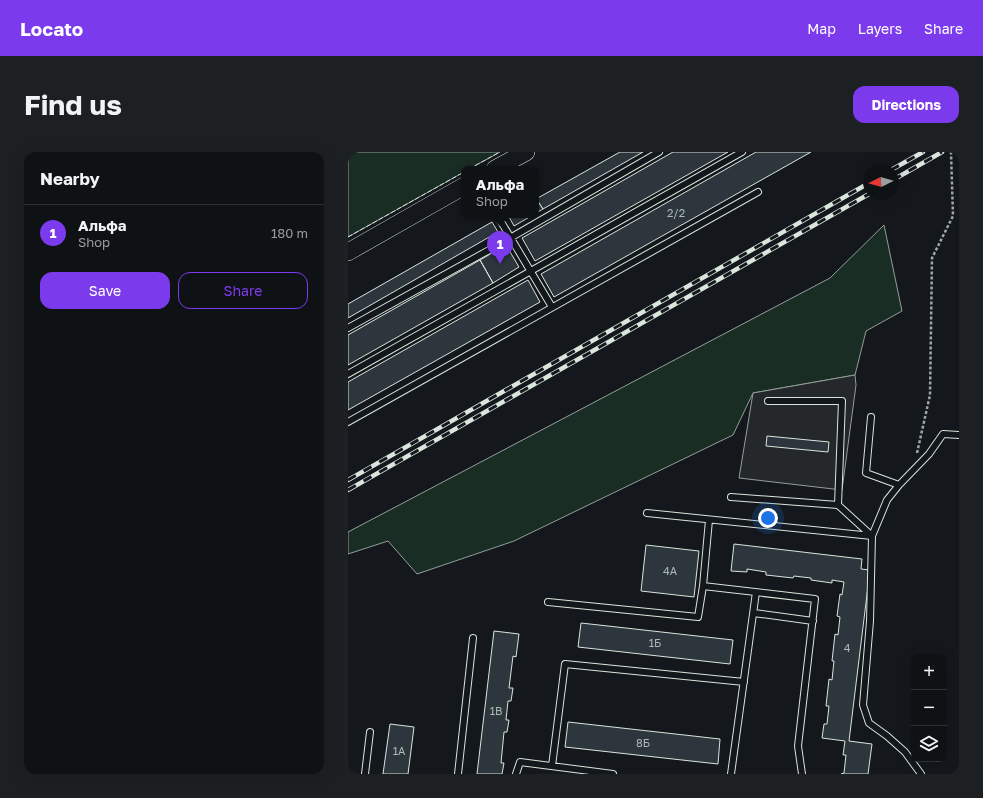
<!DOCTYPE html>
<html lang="en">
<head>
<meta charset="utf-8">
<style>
	body { margin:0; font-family:"Golos Text",sans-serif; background:#1d2022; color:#f1f3f6 }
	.controls { position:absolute; right:12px; bottom:12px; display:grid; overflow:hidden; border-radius:8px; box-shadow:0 4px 16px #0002 }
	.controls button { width:36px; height:36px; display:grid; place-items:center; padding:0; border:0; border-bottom:1px solid #2f3234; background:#0f1215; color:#f1f3f6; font:20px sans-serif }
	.compass { position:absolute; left:515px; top:12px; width:36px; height:36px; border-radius:50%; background:#0f1215; box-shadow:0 4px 16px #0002; rotate:265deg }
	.you { position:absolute; left:420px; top:366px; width:14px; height:14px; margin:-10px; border:3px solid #fff; border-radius:50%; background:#1a73e8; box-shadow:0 0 0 6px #1a73e833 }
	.badge { display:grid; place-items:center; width:26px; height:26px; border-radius:50%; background:#7c3aed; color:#fff; font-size:13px; font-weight:700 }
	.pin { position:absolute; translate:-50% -33px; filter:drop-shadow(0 1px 2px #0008) }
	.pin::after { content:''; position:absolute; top:21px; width:14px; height:12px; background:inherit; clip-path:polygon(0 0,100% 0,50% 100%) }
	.popup { position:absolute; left:113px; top:14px; width:78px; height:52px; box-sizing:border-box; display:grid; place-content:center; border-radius:8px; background:#0f1215; filter:drop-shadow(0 1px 3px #0005); font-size:13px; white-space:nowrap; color:#9b9ea0 }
	.popup b { font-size:15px; color:#f1f3f6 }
	.popup::after { content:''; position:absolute; left:50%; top:100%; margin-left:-8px; border:8px solid transparent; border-top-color:#0f1215 }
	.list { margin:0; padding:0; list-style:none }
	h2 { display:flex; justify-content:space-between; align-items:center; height:52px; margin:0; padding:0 16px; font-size:17px }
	h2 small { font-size:13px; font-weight:400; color:#9b9ea0 }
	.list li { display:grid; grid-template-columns:26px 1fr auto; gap:12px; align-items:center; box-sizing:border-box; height:56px; padding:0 16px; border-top:1px solid #2f3234 }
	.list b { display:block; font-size:15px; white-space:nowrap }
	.list p { margin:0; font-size:13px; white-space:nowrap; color:#9b9ea0 }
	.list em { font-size:13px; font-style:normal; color:#9b9ea0 }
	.actions { display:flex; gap:8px; padding:12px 16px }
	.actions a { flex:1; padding:9px 0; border:1px solid #7c3aed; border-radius:12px; text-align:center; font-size:14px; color:#7c3aed }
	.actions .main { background:#7c3aed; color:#fff }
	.icon { flex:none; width:22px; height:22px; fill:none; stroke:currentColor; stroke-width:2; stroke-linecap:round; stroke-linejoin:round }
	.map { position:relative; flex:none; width:611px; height:622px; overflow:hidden; border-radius:12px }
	header { display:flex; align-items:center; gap:24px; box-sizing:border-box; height:56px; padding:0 20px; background:#7c3aed; color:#fff }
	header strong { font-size:19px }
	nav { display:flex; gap:22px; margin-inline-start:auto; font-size:14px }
	.intro { display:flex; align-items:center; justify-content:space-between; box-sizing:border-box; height:96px; padding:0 24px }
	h1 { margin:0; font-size:28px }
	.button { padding:10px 18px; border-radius:12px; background:#7c3aed; color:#fff; font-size:14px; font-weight:700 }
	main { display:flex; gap:24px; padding:0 24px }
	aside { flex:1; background:#0f1215; border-radius:12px; box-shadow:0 4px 16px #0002 }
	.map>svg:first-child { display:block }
</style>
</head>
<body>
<header>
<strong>Locato</strong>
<nav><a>Map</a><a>Layers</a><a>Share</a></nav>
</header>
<div class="intro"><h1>Find us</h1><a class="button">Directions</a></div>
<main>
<aside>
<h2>Nearby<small></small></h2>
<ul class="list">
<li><span class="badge">1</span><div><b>Альфа</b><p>Shop</p></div><em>180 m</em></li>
</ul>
<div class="actions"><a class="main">Save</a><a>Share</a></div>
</aside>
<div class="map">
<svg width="611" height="622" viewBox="0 0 611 622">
	<rect width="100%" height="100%" fill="#14181c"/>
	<path fill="#1a2d24" stroke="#939e99" d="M0 0H152L121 17H116V20L0 85Z
		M536 73 554 159 518 179 507 223 405 241 385 283 166 389 69 422 40 389 0 402V380L482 126Z"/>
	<path fill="#24282b" stroke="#939e99" d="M507 223 508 233 494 338 391 326 405 241Z"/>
	<path fill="#2c363c" stroke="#d8e6dc" d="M272 0H295L195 57 188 47Z
		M325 0H380L187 109 174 86Z
		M408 0H463L206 145 193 122Z
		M188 46 195 57 188 61Z
		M160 63H185L166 74Z
		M144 70 150 80 0 166V152Z
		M158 93 171 115 145 131 132 108Z
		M132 108 145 131 0 213V183Z
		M180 128 192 150 0 258V230Z
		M419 284 481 290 480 300 418 294Z
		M386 392 514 407 513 417 522 418 501 589 524 592 520 622H493L496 621 498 603H495L497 589 474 586 476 572H479L481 554H478L481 527 484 528 486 509H484L487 482 490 483 492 465 489 464 492 442 494 443 496 430 484 428V431L463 428V426L446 424 445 426 418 423V420L399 417V420L383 419Z
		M298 393 351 399 346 445 293 439Z
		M233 471 385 488 382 512 230 495Z
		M146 479 171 482 168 505 165 504 161 536H165L163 549H160L158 568H161L159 580H156L153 611H156L154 622H129Z
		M220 570 372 587 370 612 217 595Z
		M42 572 66 575 60 622H35Z"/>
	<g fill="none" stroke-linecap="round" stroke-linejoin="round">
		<g stroke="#d8e6dc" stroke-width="8">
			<path id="lane" d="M149 63 204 155
				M0 176 143 97 311 0
				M0 222 394 0
				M420 249H494L490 353
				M523 265 518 321 551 333
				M0 270 410 40
				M383 345 490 353 524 384 539 348 551 333 581 302 595 282 611 283
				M299 361 524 384 522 469 515 553 521 571 539 584 557 600 573 622
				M355 434 467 447 450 594 454 622
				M200 450 350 465 355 434 361 368
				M406 461 465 469
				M204 614 217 512 396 530
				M17 622 22 580
				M110 622 125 486
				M168 622 172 610 265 622
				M383 622 408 440"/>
		</g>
		<g stroke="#d8e6dc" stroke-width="18">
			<path id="secondary" d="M147 17 178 0
				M0 100 116 34"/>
		</g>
		<path stroke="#9da8a2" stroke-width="2.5" stroke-dasharray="3 2" stroke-linecap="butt" d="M569 301 582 243 584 106 605 64 603 0"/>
		<use href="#lane" stroke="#14181c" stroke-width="6"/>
		<use href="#secondary" stroke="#14181c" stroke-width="17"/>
		<g stroke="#d8e6dc" stroke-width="4.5">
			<path id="rail" d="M543 18 575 0
				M545 28 594 0
				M0 328 521 31
				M0 338 521 42"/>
		</g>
		<use href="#rail" stroke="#14181c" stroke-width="3" stroke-dasharray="9" stroke-linecap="butt"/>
		<path stroke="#d8e6dc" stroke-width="1" stroke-dasharray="5 2" stroke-linecap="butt" d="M121 17 152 0
			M0 85 116 20"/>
	</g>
	<g text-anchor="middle" stroke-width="3" stroke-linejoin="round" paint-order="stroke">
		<g font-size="11" fill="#adbab4">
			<text x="328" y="65">2/2</text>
			<text x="322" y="423">4А</text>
			<text x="307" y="495">1Б</text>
			<text x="499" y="500">4</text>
			<text x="148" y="563">1В</text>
			<text x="295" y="595">8Б</text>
			<text x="51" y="603">1А</text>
		</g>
	</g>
</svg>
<div class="controls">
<button>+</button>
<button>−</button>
<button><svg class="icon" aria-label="layers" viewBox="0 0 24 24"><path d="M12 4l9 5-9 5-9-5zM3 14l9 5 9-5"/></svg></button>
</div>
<svg class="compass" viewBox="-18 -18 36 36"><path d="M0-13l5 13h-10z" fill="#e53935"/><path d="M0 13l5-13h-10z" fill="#9b9ea0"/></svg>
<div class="you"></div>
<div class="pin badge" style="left:152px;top:112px">1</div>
<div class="popup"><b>Альфа</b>Shop</div>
</div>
</main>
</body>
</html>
